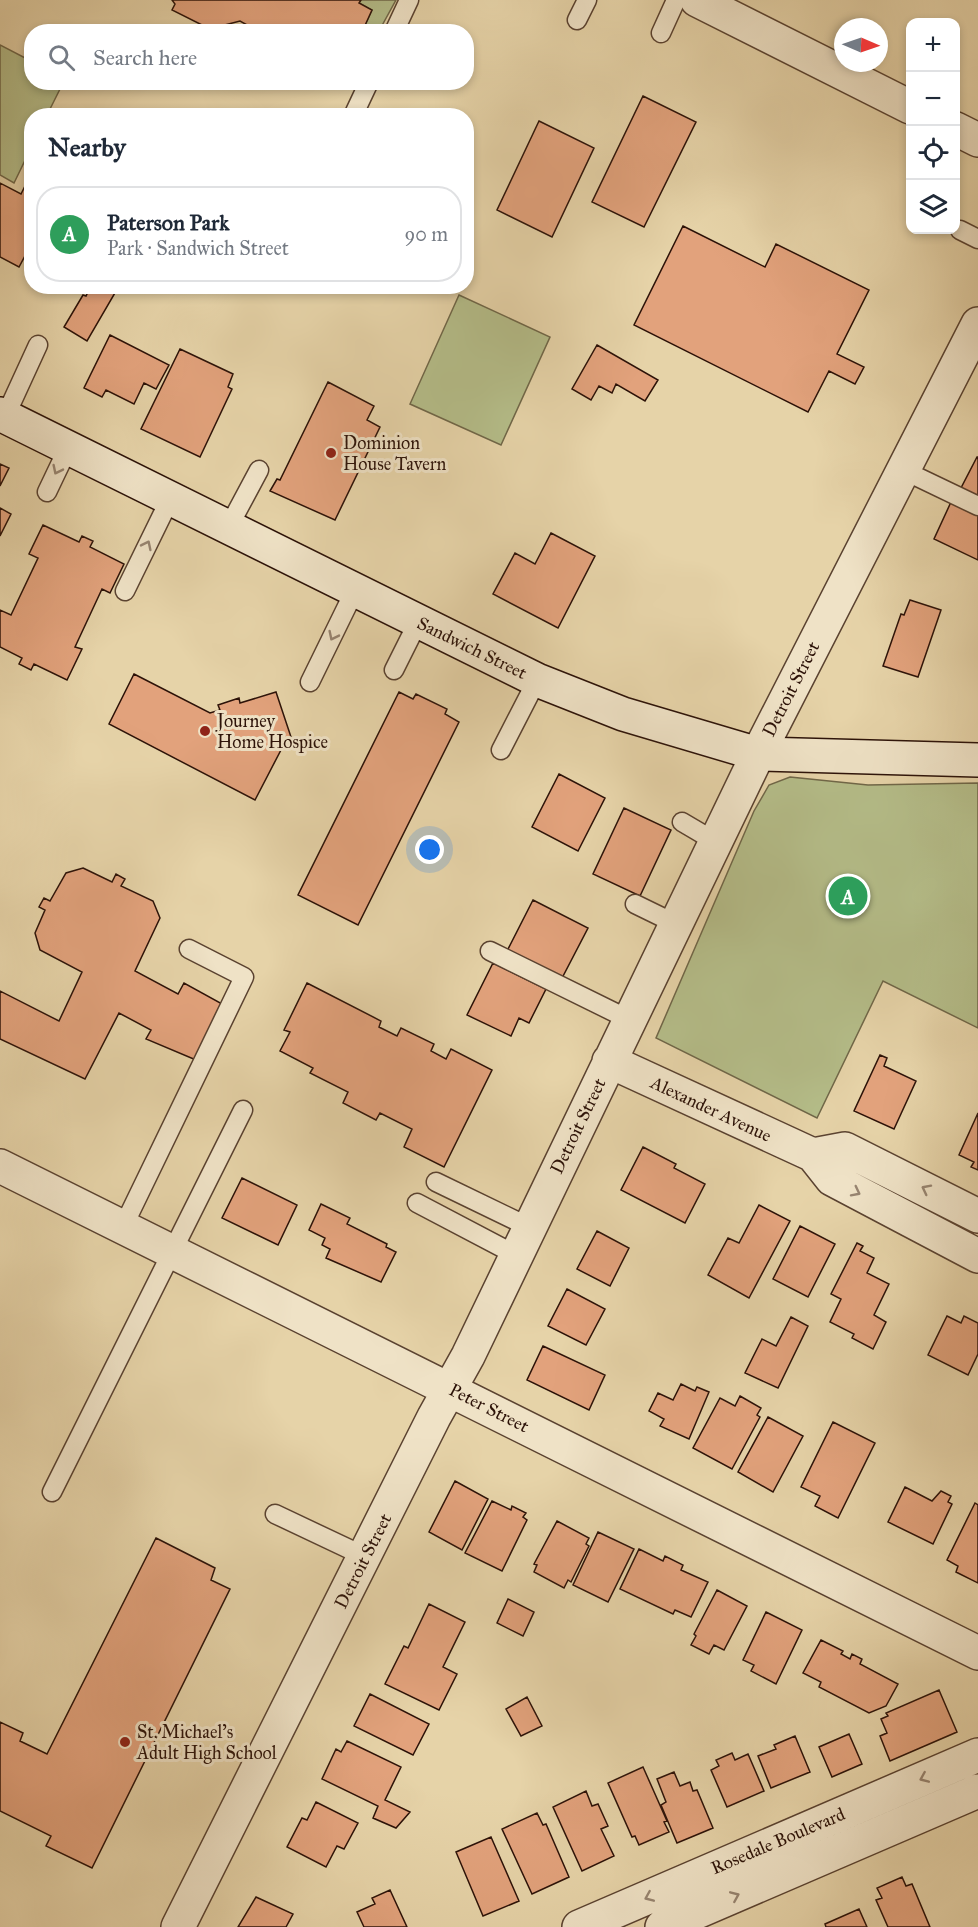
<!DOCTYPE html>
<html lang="en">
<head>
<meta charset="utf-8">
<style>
	body { margin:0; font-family:"IM FELL Great Primer",serif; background:#f2f2f3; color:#1f2937 }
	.controls { position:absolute; right:18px; top:18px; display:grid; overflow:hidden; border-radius:12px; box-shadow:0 3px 9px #0003 }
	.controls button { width:54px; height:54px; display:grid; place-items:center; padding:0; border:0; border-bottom:2px solid #e0e1e3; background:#fff; color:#1f2937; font:30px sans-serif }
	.compass { position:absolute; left:834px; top:18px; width:54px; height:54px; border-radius:50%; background:#fff; box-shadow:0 3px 9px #0003; rotate:92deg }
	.you { position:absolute; left:430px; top:850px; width:21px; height:21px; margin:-15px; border:4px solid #fff; border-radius:50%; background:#1a73e8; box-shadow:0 0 0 9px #1a73e833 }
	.badge { display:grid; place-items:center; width:39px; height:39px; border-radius:50%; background:#db2777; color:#fff; font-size:20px; font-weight:700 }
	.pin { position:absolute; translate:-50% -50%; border:3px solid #fff; box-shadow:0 2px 6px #0006 }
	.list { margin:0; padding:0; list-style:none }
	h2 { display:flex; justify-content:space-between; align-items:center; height:78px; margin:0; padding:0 24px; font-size:26px }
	h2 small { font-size:20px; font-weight:400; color:#747a83 }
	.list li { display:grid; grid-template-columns:39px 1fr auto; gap:18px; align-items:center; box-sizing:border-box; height:96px; margin:0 12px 12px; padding:0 12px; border:2px solid #e0e1e3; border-radius:24px }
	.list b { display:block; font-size:22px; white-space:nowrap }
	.list p { margin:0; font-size:20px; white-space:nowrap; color:#747a83 }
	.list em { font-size:20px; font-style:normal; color:#747a83 }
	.icon { flex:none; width:33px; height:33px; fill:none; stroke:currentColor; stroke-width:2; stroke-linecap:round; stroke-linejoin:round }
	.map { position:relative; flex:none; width:978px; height:1927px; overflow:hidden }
	.search { position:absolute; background:#fff; box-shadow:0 3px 9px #0003; left:24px; top:24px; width:450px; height:66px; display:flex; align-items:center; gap:15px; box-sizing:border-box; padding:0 21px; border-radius:24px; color:#747a83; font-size:22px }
	.panel { position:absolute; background:#fff; box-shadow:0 3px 9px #0003; left:24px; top:108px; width:450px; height:186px; border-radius:24px }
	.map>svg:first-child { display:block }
</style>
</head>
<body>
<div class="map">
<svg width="978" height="1927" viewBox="0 0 978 1927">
	<rect width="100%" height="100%" fill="#e6d3a8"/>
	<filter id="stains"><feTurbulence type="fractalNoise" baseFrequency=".00333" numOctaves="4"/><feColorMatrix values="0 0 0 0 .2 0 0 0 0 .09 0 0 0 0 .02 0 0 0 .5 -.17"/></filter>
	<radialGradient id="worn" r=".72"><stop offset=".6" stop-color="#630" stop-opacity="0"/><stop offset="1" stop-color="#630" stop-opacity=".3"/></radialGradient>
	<path fill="#b4bc88" stroke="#706748" stroke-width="1.5" d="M361 0H396L379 31H362L372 10 359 3Z
		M0 45 31 61 32 82 63 83 47 115 32 116 31 148 14 183 0 175Z
		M459 295 550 337 501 445 410 404Z
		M790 777 868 785 978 783V1028L883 981 817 1118 656 1038 754 811 769 785Z"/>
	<path fill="#e2a27c" stroke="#2c1208" stroke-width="1.5" d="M172 0H361L359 3 372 10 362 32H260L240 21 221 26 216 32 172 10 175 4Z
		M643 96 696 122 644 227 592 202Z
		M539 121 594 148 552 237 497 210Z
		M31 167H32V243L19 267 0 257V183L21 194 31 174 28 172Z
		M683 226 765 267 776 244 869 290 837 354 864 367 855 384 829 371 808 412 634 325Z
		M91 286H119L87 341 64 327 83 295 86 296Z
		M110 335 169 365 156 389 144 383 134 404 106 390 102 397 84 388Z
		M597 345 658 380 645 401 616 384 612 393 599 386 591 400 572 389Z
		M180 349 233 374 228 387 232 389 200 457 141 429Z
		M328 382 374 406 367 420 380 427 335 520 270 491 277 479 280 480Z
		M977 457H978V497L961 488Z
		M0 464 9 468 0 486Z
		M951 502 978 515V560L934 539Z
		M0 508 11 514 0 536Z
		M43 525 79 542 82 536 93 541 90 547 124 564 110 593 102 589 75 647 82 649 67 680 34 664 31 670 19 664 22 658 0 647V610L11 615 38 558 29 554Z
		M551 533 595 556 558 628 493 594 515 553 535 564Z
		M910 600 941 610 918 677 883 666 901 614 904 615Z
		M134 674 210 713 220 710 218 705 239 698 240 703 276 692 291 737 279 741 282 748 255 800 109 724Z
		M399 692 413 699 416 694 447 709 445 714 459 722 358 925 298 895Z
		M559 774 605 798 578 851 532 827Z
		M624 808 671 830 640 896 593 874Z
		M83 868 112 882 116 874 125 879 121 886 153 901 160 918 135 971 178 994 184 983 224 1005 196 1060 146 1039 151 1030 119 1013 85 1079 0 1039V991L59 1021 82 972 40 950 35 933 45 910 39 907 44 898 50 901 66 873Z
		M533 900 588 928 561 980 506 953Z
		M493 963 546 989 529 1023 519 1018 511 1036 467 1015Z
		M307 983 381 1021 379 1027 397 1036 401 1028 434 1044 431 1051 446 1059 451 1049 492 1070 444 1167 404 1147 412 1129 380 1113 376 1120 343 1103 348 1092 310 1073 313 1068 280 1051 290 1032 284 1030Z
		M880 1055 887 1058 884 1066 916 1081 894 1129 854 1111Z
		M978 1113V1170L971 1167 974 1162 959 1155Z
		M643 1147 676 1164 674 1168 705 1184 685 1223 621 1190Z
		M242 1178 297 1205 278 1245 222 1218Z
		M321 1204 350 1218 347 1224 387 1244 386 1247 396 1252 381 1282 326 1258 330 1249 322 1245 325 1238 309 1230Z
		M759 1205 790 1221 749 1298 708 1275 728 1238 739 1243Z
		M800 1226 835 1244 808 1297 773 1279Z
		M597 1231 629 1248 610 1286 577 1269Z
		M857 1243 863 1246 860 1251 874 1258 867 1273 889 1284 874 1315 886 1322 873 1349 852 1338 854 1334 830 1322 841 1299 831 1294Z
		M567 1289 605 1309 586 1345 548 1326Z
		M947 1316 961 1323 964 1316 978 1323V1354L968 1375 928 1355Z
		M791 1317 808 1326 778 1388 745 1373 762 1339 776 1346Z
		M543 1346 605 1375 589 1410 527 1380Z
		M681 1384 695 1391 697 1387 709 1392 689 1439 660 1426 664 1419 649 1411 658 1393 673 1400Z
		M740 1396 761 1408 757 1415 760 1417 732 1469 693 1448 720 1398 735 1406Z
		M768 1417 803 1436 773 1492 738 1472Z
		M833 1422 875 1443 838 1518 815 1506 820 1496 801 1487Z
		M455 1481 488 1499 462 1550 429 1532Z
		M905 1487 932 1501 941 1491 951 1496 948 1502 952 1504 933 1544 888 1522Z
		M492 1501 511 1510 512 1506 526 1513 523 1517 527 1520 502 1571 465 1553Z
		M975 1503 978 1505V1583L956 1572 958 1566 947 1560Z
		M557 1521 589 1538 586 1544 589 1546 571 1582 568 1580 564 1588 534 1572 537 1565 534 1564Z
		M598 1532 634 1549 608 1602 573 1585Z
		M156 1538 215 1568 211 1580 230 1589 92 1868 46 1846 51 1836 0 1811V1722L23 1733 20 1741 47 1754Z
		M639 1549 663 1561 665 1556 683 1565 681 1570 708 1582 691 1617 675 1610 673 1614 620 1589Z
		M717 1590 747 1606 724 1650 714 1645 709 1654 691 1645 696 1636 694 1634Z
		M508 1599 534 1612 523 1636 497 1623Z
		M429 1604 465 1622 443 1667 457 1674 439 1710 385 1684 404 1646 408 1648Z
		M766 1612 802 1630 776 1684 751 1671 754 1665 743 1660Z
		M821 1640 843 1651 841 1654 850 1659 852 1654 862 1659 860 1664 898 1684 886 1706 869 1713 819 1687 821 1682 803 1673Z
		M939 1690 957 1732 890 1761 880 1736 887 1733 881 1719 888 1716 886 1713Z
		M370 1694 429 1724 413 1755 354 1726Z
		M527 1697 542 1726 521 1736 506 1709Z
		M849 1734 862 1764 832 1777 819 1747Z
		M795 1736 810 1772 771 1788 758 1756 776 1749 774 1745Z
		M347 1741 401 1767 385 1800 410 1812 396 1828 373 1818 378 1806 322 1779 336 1749 341 1752Z
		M732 1753 735 1760 748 1754 764 1791 727 1807 711 1770 719 1766 716 1760Z
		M643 1767 667 1821 664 1822 669 1832 639 1845 635 1836 632 1837 608 1783Z
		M674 1772 680 1786 690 1782 693 1791 697 1790 713 1828 677 1843 661 1805 666 1802 657 1779Z
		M586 1791 592 1806 598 1804 608 1826 601 1829 614 1856 582 1871 553 1807Z
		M316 1802 358 1823 344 1849 337 1846 326 1867 287 1847 302 1818 307 1820Z
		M537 1813 543 1825 546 1824 569 1877 532 1894 502 1829Z
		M491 1837 519 1901 483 1916 456 1852Z
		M902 1877 906 1886 912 1884 930 1927H888L876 1900 882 1898 877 1888Z
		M390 1890 407 1927H364L357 1912 375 1904 372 1898Z
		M256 1897 293 1914 286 1927H238Z
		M859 1909 867 1927H826L825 1924Z"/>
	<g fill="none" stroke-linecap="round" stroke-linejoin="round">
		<g stroke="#5a4230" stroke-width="21">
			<path id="service" d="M577 20 587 0
				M394 32 409 0
				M661 33 676 0
				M353 116 369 82
				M960 230 978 239
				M5 417 38 345
				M903 470 978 506
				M47 492 68 448
				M228 528 259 470
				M125 591 170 499
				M394 670 418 622
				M310 682 355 590
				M501 750 537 680
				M682 822 716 842
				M635 904 676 924
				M490 951 630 1020
				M436 1182 529 1227
				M417 1203 516 1255
				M123 1227 244 977 189 949
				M52 1492 243 1110
				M275 1514 366 1557"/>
		</g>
		<g stroke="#5a4230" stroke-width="36">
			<path id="minor" d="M697 0 910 107
				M956 129 978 140
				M609 1061 813 1155 832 1179 978 1256
				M813 1155 845 1149 978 1216
				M0 1166 978 1653
				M178 1927 434 1417 468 1356 758 754 978 324
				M579 1927 978 1755
				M662 1927 978 1791"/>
		</g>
		<g stroke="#2c1208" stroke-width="36">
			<path id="secondary" d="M0 414 537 680 623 714 758 754 978 760"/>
		</g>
		<use href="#service" stroke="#efe2c6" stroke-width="18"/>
		<use href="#minor" stroke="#efe2c6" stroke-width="33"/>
		<use href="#secondary" stroke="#efe2c6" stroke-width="33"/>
	</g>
	<defs><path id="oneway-chevron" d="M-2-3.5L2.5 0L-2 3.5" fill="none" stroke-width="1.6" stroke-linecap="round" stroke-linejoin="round" transform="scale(1.5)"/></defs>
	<g stroke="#978470">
		<use href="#oneway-chevron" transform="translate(57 470) rotate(116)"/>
		<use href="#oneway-chevron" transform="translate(147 545) rotate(-64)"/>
		<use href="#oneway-chevron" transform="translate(333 636) rotate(116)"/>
		<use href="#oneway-chevron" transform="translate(926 1189) rotate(-153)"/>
		<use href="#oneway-chevron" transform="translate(856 1192) rotate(27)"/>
		<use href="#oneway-chevron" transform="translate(924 1778) rotate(157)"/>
		<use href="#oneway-chevron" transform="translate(735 1896) rotate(-23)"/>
		<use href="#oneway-chevron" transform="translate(649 1897) rotate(157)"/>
	</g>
	<g fill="#8f2418" stroke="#efe2c6" stroke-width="2">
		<circle cx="331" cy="453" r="6"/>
		<circle cx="205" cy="731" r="6"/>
		<circle cx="125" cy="1742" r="6"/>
	</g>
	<g text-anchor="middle" stroke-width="6" stroke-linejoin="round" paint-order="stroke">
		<g font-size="18" fill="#2c1208" stroke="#efe2c6" text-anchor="start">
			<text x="343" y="449">Dominion<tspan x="343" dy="21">House Tavern</tspan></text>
			<text x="217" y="727">Journey<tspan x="217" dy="21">Home Hospice</tspan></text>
			<text x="137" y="1738">St. Michael's<tspan x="137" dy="21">Adult High School</tspan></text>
		</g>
		<g font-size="18" fill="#2c1208" stroke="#efe2c6">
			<text transform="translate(472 648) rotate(26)" y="6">Sandwich Street</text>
			<text transform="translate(791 689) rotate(-63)" y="6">Detroit Street</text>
			<text transform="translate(711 1109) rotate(25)" y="6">Alexander Avenue</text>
			<text transform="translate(578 1126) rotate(-64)" y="6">Detroit Street</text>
			<text transform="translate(489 1408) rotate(27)" y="6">Peter Street</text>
			<text transform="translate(363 1561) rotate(-63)" y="6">Detroit Street</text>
			<text transform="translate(778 1841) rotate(-23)" y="6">Rosedale Boulevard</text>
		</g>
	</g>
	<rect width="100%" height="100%" filter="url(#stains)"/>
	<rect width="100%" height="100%" fill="url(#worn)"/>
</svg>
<div class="controls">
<button>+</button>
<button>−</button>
<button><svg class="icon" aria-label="locate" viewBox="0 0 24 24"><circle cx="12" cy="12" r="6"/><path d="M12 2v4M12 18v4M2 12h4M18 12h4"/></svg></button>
<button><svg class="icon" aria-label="layers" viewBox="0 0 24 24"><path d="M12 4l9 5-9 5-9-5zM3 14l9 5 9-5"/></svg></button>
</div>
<svg class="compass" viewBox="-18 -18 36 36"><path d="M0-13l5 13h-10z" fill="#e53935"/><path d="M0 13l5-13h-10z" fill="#747a83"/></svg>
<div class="you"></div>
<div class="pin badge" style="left:848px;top:896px;background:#2e9e5b">A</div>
<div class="search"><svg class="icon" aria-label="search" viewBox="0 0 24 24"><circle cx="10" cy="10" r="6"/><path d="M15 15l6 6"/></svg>Search here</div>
<section class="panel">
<h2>Nearby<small></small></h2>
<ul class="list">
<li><span class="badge" style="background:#2e9e5b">A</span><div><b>Paterson Park</b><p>Park · Sandwich Street</p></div><em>90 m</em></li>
</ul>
</section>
</div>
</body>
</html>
